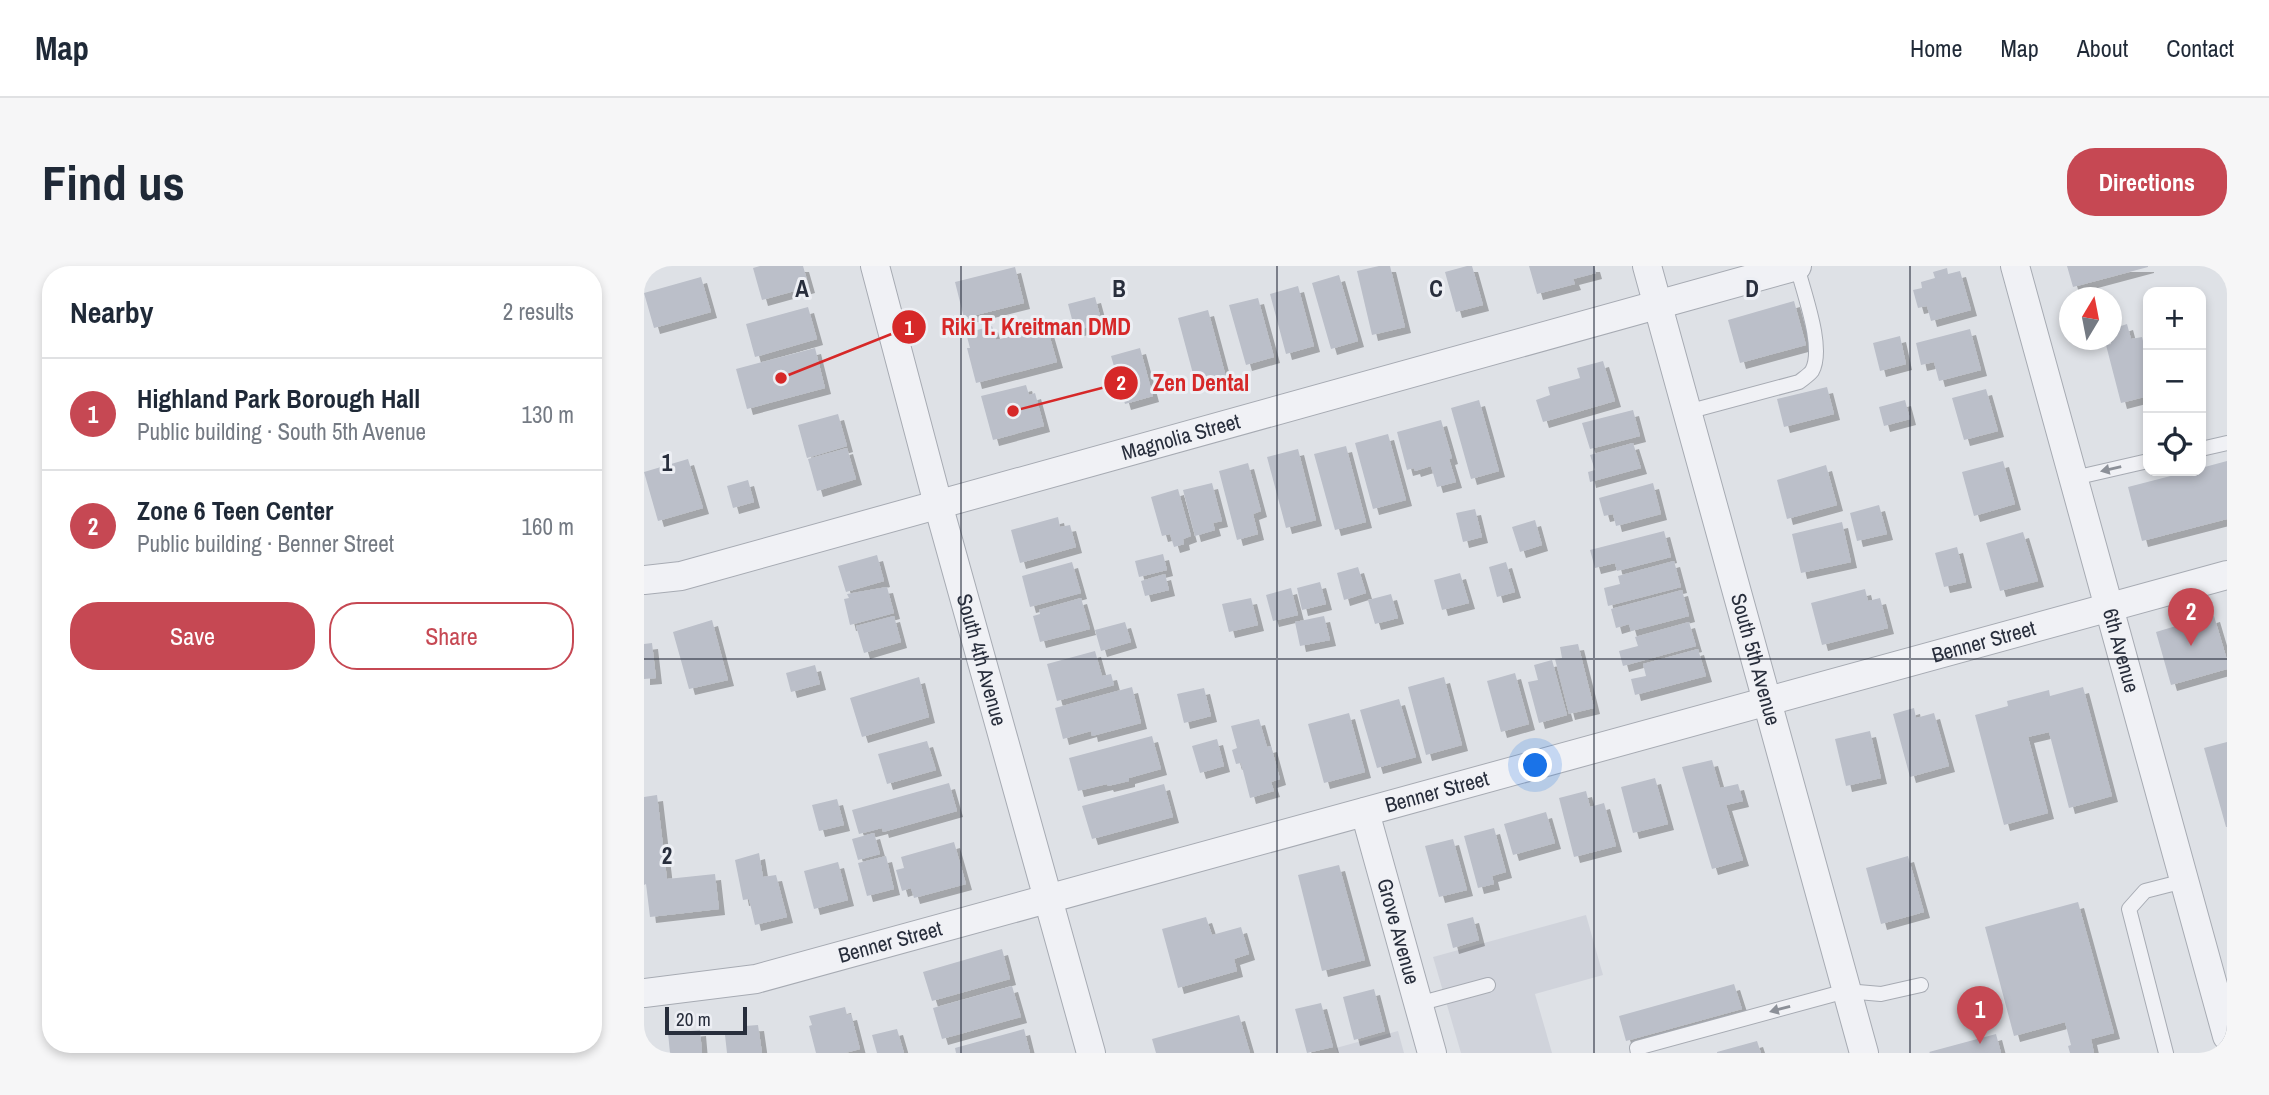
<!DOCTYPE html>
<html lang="en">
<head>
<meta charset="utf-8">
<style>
	body { margin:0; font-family:"Archivo Narrow",sans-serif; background:#f6f6f7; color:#1f2937 }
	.controls { position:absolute; right:21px; top:21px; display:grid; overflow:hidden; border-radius:14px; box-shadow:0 4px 10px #0003 }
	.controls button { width:63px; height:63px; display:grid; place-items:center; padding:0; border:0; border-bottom:2px solid #e0e1e3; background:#fff; color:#1f2937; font:35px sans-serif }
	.compass { position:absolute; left:1415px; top:21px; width:63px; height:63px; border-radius:50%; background:#fff; box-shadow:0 4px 10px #0003; rotate:10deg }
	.scale { position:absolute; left:21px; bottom:18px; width:82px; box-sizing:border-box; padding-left:7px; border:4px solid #282e3c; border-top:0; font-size:19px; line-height:24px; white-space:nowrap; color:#282e3c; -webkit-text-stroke:5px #edeff4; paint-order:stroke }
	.you { position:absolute; left:892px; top:500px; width:24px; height:24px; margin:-18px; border:5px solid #fff; border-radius:50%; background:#1a73e8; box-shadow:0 0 0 10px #1a73e833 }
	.badge { display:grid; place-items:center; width:46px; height:46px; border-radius:50%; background:#c64853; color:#fff; font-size:23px; font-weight:700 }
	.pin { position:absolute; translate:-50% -58px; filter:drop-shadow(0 2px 4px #0008) }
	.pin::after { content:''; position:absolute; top:37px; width:24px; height:21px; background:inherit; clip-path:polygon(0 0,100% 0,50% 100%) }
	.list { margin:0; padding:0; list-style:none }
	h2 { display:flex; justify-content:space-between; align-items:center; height:91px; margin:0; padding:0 28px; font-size:30px }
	h2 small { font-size:23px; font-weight:400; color:#747a83 }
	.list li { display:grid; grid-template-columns:46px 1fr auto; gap:21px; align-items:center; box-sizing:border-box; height:112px; padding:0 28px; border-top:2px solid #e0e1e3 }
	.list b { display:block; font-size:26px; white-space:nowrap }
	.list p { margin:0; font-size:23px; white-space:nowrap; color:#747a83 }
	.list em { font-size:23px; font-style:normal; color:#747a83 }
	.actions { display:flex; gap:14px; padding:21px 28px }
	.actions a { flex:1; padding:16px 0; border:2px solid #c64853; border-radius:28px; text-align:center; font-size:24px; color:#c64853 }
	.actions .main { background:#c64853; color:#fff }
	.icon { flex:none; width:38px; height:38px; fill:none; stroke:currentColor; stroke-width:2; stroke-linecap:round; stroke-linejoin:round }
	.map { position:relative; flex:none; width:1583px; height:787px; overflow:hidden; border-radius:28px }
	header { display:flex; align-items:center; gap:42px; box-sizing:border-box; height:98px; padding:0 35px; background:#fff; border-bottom:2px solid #e0e1e3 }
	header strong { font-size:33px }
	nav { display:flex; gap:38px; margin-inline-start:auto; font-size:24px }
	.intro { display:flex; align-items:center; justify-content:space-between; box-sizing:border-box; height:168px; padding:0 42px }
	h1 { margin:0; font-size:49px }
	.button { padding:18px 32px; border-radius:28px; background:#c64853; color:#fff; font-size:24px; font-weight:700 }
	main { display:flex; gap:42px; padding:0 42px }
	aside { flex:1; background:#fff; border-radius:28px; box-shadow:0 4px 10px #0003 }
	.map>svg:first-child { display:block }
</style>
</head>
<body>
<header>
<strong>Map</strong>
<nav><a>Home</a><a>Map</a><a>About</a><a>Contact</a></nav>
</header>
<div class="intro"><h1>Find us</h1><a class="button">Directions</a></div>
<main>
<aside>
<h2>Nearby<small>2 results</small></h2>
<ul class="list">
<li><span class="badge">1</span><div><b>Highland Park Borough Hall</b><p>Public building · South 5th Avenue</p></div><em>130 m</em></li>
<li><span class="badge">2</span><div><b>Zone 6 Teen Center</b><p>Public building · Benner Street</p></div><em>160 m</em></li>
</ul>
<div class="actions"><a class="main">Save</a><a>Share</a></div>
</aside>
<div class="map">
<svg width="1583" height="787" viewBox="0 0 1583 787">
	<defs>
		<filter id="shadow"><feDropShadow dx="6" dy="6" stdDeviation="0" flood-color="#0004"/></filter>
	</defs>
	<rect width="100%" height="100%" fill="#dee1e6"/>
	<path fill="#d0d3db" d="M942 649 959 709 891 728 908 787H817L789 691Z
		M754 765 760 787H694L692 782Z"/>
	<path fill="#bbbfc9" filter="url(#shadow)" d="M116 0H159L165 21 118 34 109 2Z
		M735 0H746L761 61 728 69 713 5Z
		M823 0H828L839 39 812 46 801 6Z
		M885 0H950L952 7 929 13 931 18 893 28Z
		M1423 0H1504V1L1429 21Z
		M371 1 380 37 320 52 311 16Z
		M1303 2 1304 8 1316 5 1327 44 1287 55 1283 40 1274 42 1269 24 1278 22 1277 16 1291 12 1289 6Z
		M695 9 714 75 687 83 668 17Z
		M57 11 67 46 10 62 0 27Z
		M654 20 670 80 642 88 626 28Z
		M451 31 458 57 431 65 424 38Z
		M614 32 630 91 602 99 585 39Z
		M1150 35 1162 79 1096 97 1084 54Z
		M164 41 173 73 111 91 102 58Z
		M564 44 582 111 552 119 534 52Z
		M1483 58 1487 73 1498 71 1504 95V130L1477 137 1462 79 1467 78 1468 63Z
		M348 60 352 74 403 61 413 96 332 117 323 82H326L322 67Z
		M1326 63 1337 104 1295 115 1290 96 1277 99 1272 77Z
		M1256 70 1262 98 1236 105 1229 77Z
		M171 82 181 122 103 143 92 103Z
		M496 82 509 130 481 138 467 90Z
		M959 95 971 135 899 156 892 134 906 129 904 121 936 112 933 102Z
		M382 119 385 129 391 127 400 160 349 174 337 130Z
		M1183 121 1190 148 1140 161 1133 133Z
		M1342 123 1354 165 1320 174 1308 132Z
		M835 134 855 205 827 213 807 142Z
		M1261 134 1266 153 1240 160 1235 141Z
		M989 144 996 170 946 183 938 157Z
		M194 148 203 180 163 192 154 159Z
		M797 154 808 192 805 193 812 216 793 221 787 200 771 205 770 202 763 204 753 166Z
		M744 168 762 234 729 243 711 177Z
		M989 177 997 202 946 216 944 206 951 204 946 189Z
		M702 180 722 256 691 264 670 188Z
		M203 182 212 213 173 225 164 193Z
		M654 183 672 254 642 262 623 191Z
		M44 193 59 242 14 255 0 206Z
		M1359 195 1371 238 1330 250 1318 206Z
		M1583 195V253L1498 275 1484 221 1546 205H1557V202Z
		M604 197 617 245 609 248 614 268 593 274 575 205Z
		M1182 199 1193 239 1143 253 1133 214Z
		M104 214 110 236 89 242 83 220Z
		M568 217 578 255 569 257 571 264 551 270 539 224Z
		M1009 217 1017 248 972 260 969 248 960 250 955 232Z
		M534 223 547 270 539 273 540 278 530 281 526 268 518 270 507 231Z
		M1235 239 1243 268 1213 275 1206 247Z
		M831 243 838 271 819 276 812 247Z
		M414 251 416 261 426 259 432 281 376 297 367 264Z
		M891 254 898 279 876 286 868 261Z
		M1198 256 1207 296 1157 307 1148 268Z
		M1020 265 1027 291 973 305 971 297 951 302 946 284Z
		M1379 266 1394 315 1356 325 1342 277Z
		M1313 281 1322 316 1300 321 1291 287Z
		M519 288 523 304 495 311 491 295Z
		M233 289 240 315 202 326 194 300Z
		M1030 295 1037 321 964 340 960 322 976 318 974 310Z
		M428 296 437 327 386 341 378 310Z
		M862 296 871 326 853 331 845 301Z
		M714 301 722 327 700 334 693 307Z
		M816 307 825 337 798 344 790 314Z
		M521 308 525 324 501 330 497 315Z
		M676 316 682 338 658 344 653 322Z
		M243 321 250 347 206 359 200 333 205 332 203 328Z
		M647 322 654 349 629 355 622 329Z
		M1221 323 1224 335 1236 332 1244 362 1178 379 1167 337Z
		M1038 324 1045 350 987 365 985 358 972 362 967 343Z
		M747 328 754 352 731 358 724 334Z
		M437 332 446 363 396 376 389 350 396 348 395 344Z
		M607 332 614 359 585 366 578 338Z
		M250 350 257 376 220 387 212 360Z
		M680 350 686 374 656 380 651 356Z
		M1570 350 1583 394V403L1527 419 1512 366 1532 360V357L1549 352 1550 356Z
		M68 354 84 414 45 423 29 366Z
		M481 356 487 376 457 385 451 364Z
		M1045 356 1052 380 979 400 975 385 994 380 991 371Z
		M8 377 12 412 0 413V378Z
		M934 378 950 442 925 448 911 393 918 392 916 381Z
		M1054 383 1062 410 991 429 987 413 1002 410 999 398Z
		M451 385 458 410 467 408 470 419 413 435 403 398Z
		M908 394 923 449 895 457 884 416 894 414 890 399Z
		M171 399 176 418 147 426 142 407Z
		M871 407 885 458 857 466 843 415Z
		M275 411 285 451 218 471 206 432Z
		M800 411 818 479 782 489 764 421Z
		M488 421 497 457 448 470 447 465 419 473 411 442Z
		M1439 421 1468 530 1425 542 1405 466 1384 471 1404 547 1360 559 1331 449 1364 440 1363 435 1405 424 1406 430Z
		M560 422 567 450 540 457 533 428Z
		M755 433 772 491 733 502 716 444Z
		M1270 442 1272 452 1290 447 1305 500 1266 511 1249 448Z
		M705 447 721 506 680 517 664 458Z
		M615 453 623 481 627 480 636 513 627 516 630 525 606 532 597 497 592 498 588 484 593 482 587 460Z
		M1226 465 1237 512 1202 520 1191 473Z
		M508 470 517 503 485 512V515L464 520 463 518 434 525 425 492Z
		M573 473 580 500 556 507 548 480Z
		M283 475 292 504 243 518 234 488Z
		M1583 476V561H1582L1560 482Z
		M1068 494 1076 522 1094 518 1099 535 1082 539 1099 594 1068 603 1038 501Z
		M1011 512 1024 558 989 567 977 521Z
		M305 517 313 545 239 566 238 562 215 568 208 544Z
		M520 518 529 551 448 573 438 540Z
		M942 525 946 541 960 537 972 580 930 591 915 532Z
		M13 529 23 613 71 608 75 643 6 651 2 618 0 619V531Z
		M193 533 200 559 175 565 168 539Z
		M902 546 911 577 869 589 860 558Z
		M850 562 862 606 848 610 850 618 834 622 820 570Z
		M230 567 236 588 214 594 208 573Z
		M809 573 823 624 795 631 781 580Z
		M310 576 322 618 270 632 267 622 258 625 252 604 260 602 257 591Z
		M115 587 119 611 132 609 143 651 111 659 105 633 99 634 91 594Z
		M242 590 250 623 223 630 214 597Z
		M1264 590 1280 646 1237 658 1222 602Z
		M194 596 204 634 170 643 160 605Z
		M695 599 721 694 678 705 654 609Z
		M1434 636 1470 767 1447 773 1450 787H1426L1424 780 1427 779 1421 756 1370 770 1341 661Z
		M562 651 568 669 597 661 605 688 590 693 593 705 534 722 518 663Z
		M829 651 835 674 809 682 803 658Z
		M358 683 366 713 288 735 279 706Z
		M1090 718 1098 743 982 775 975 750Z
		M368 720 377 751 298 773 289 742Z
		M730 723 741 765 710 774 699 731Z
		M677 737 689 781 663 787 651 743Z
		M201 741 203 749 207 748 216 783 201 787H172L165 760 168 759 165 750Z
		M595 749 606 787H512L508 773Z
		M114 759 118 787H83L81 769 102 767 101 760Z
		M253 763 260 787H233L228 769Z
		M380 763 386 787H312L311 782Z
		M56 764 58 787H26L24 767Z
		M1352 768 1357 787H1286L1285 786Z
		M1113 775 1117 787H1073V786Z"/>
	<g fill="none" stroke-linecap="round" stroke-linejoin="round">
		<g stroke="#a7abb3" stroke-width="16">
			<path id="service" d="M1043 146 1155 116C1160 112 1165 109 1168 105 1181 82 1159 25 1153 0
				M1557 183 1583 177
				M1430 212 1504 195
				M774 738 844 719
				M994 787 993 782 1202 725 1237 728 1277 719
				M1522 787 1485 643 1501 625 1540 615"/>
		</g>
		<g stroke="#a7abb3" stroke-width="30">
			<g id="minor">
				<path id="s1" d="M231 0 294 238 447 787"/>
				<path id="s2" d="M1003 0 1220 787"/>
				<path id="s3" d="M1371 0 1583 770"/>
				<path id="s4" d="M0 314 37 310 1153 0"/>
				<path id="s5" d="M721 546 788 787"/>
				<path id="s6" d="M0 727 112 713 1583 309"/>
			</g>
		</g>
		<use href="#service" stroke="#f0f1f5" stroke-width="14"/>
		<use href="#minor" stroke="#f0f1f5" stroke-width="28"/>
	</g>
	<defs><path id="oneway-solid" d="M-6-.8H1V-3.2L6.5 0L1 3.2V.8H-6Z" transform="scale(1.75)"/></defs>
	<g fill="#8c9098">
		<use href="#oneway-solid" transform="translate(1467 203) rotate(167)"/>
		<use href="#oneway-solid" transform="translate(1136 743) rotate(165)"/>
	</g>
	<path fill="none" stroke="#282e3c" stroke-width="2" stroke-opacity="0.55" d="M317 0V787M633 0V787M950 0V787M1266 0V787M0 393H1583"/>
	<g text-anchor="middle" stroke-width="6" stroke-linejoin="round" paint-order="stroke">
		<g font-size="21" fill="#282e3c" stroke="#edeff4">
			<text dy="7" stroke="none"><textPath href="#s4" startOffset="556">Magnolia Street</textPath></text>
			<text dy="7" stroke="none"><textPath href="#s6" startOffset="1386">Benner Street</textPath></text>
			<text dy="7" stroke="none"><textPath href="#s3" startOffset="399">6th Avenue</textPath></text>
			<text dy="7" stroke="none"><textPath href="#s1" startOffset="408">South 4th Avenue</textPath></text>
			<text dy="7" stroke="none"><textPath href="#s2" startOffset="408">South 5th Avenue</textPath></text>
			<text dy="7" stroke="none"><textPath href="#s6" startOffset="819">Benner Street</textPath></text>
			<text dy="7" stroke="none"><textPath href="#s5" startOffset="124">Grove Avenue</textPath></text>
			<text dy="7" stroke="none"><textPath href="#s6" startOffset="252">Benner Street</textPath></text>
		</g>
	</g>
	<g font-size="23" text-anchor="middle" font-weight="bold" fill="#282e3c" stroke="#edeff4" stroke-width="6" stroke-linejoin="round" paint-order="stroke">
		<text x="158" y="31">A</text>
		<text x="475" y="31">B</text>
		<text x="792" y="31">C</text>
		<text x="1108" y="31">D</text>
		<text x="23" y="205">1</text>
		<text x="23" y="598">2</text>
	</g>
	<path fill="none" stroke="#d62828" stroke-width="2.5" d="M137 112L265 61M369 145L477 117"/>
	<g fill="#d62828" stroke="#edeff4" stroke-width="2.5">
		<circle cx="137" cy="112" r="7"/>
		<circle cx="369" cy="145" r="7"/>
		<circle cx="265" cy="61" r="18"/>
		<circle cx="477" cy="117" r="18"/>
	</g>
	<g font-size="21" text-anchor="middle" font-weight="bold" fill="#fff">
		<text x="265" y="69">1</text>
		<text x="477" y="124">2</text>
	</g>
	<g font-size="23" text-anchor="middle" font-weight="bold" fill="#d62828" stroke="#edeff4" stroke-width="6" stroke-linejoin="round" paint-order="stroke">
		<text x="392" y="69">Riki T. Kreitman DMD</text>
		<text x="557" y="125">Zen Dental</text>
	</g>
</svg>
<div class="controls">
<button>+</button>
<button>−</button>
<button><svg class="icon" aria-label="locate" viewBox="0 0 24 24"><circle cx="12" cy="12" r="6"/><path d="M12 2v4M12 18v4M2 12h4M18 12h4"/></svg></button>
</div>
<svg class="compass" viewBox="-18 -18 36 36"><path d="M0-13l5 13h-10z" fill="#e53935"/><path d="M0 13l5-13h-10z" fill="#747a83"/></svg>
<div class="scale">20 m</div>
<div class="you"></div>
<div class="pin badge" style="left:1336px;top:778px">1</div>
<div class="pin badge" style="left:1547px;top:380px">2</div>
</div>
</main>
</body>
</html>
